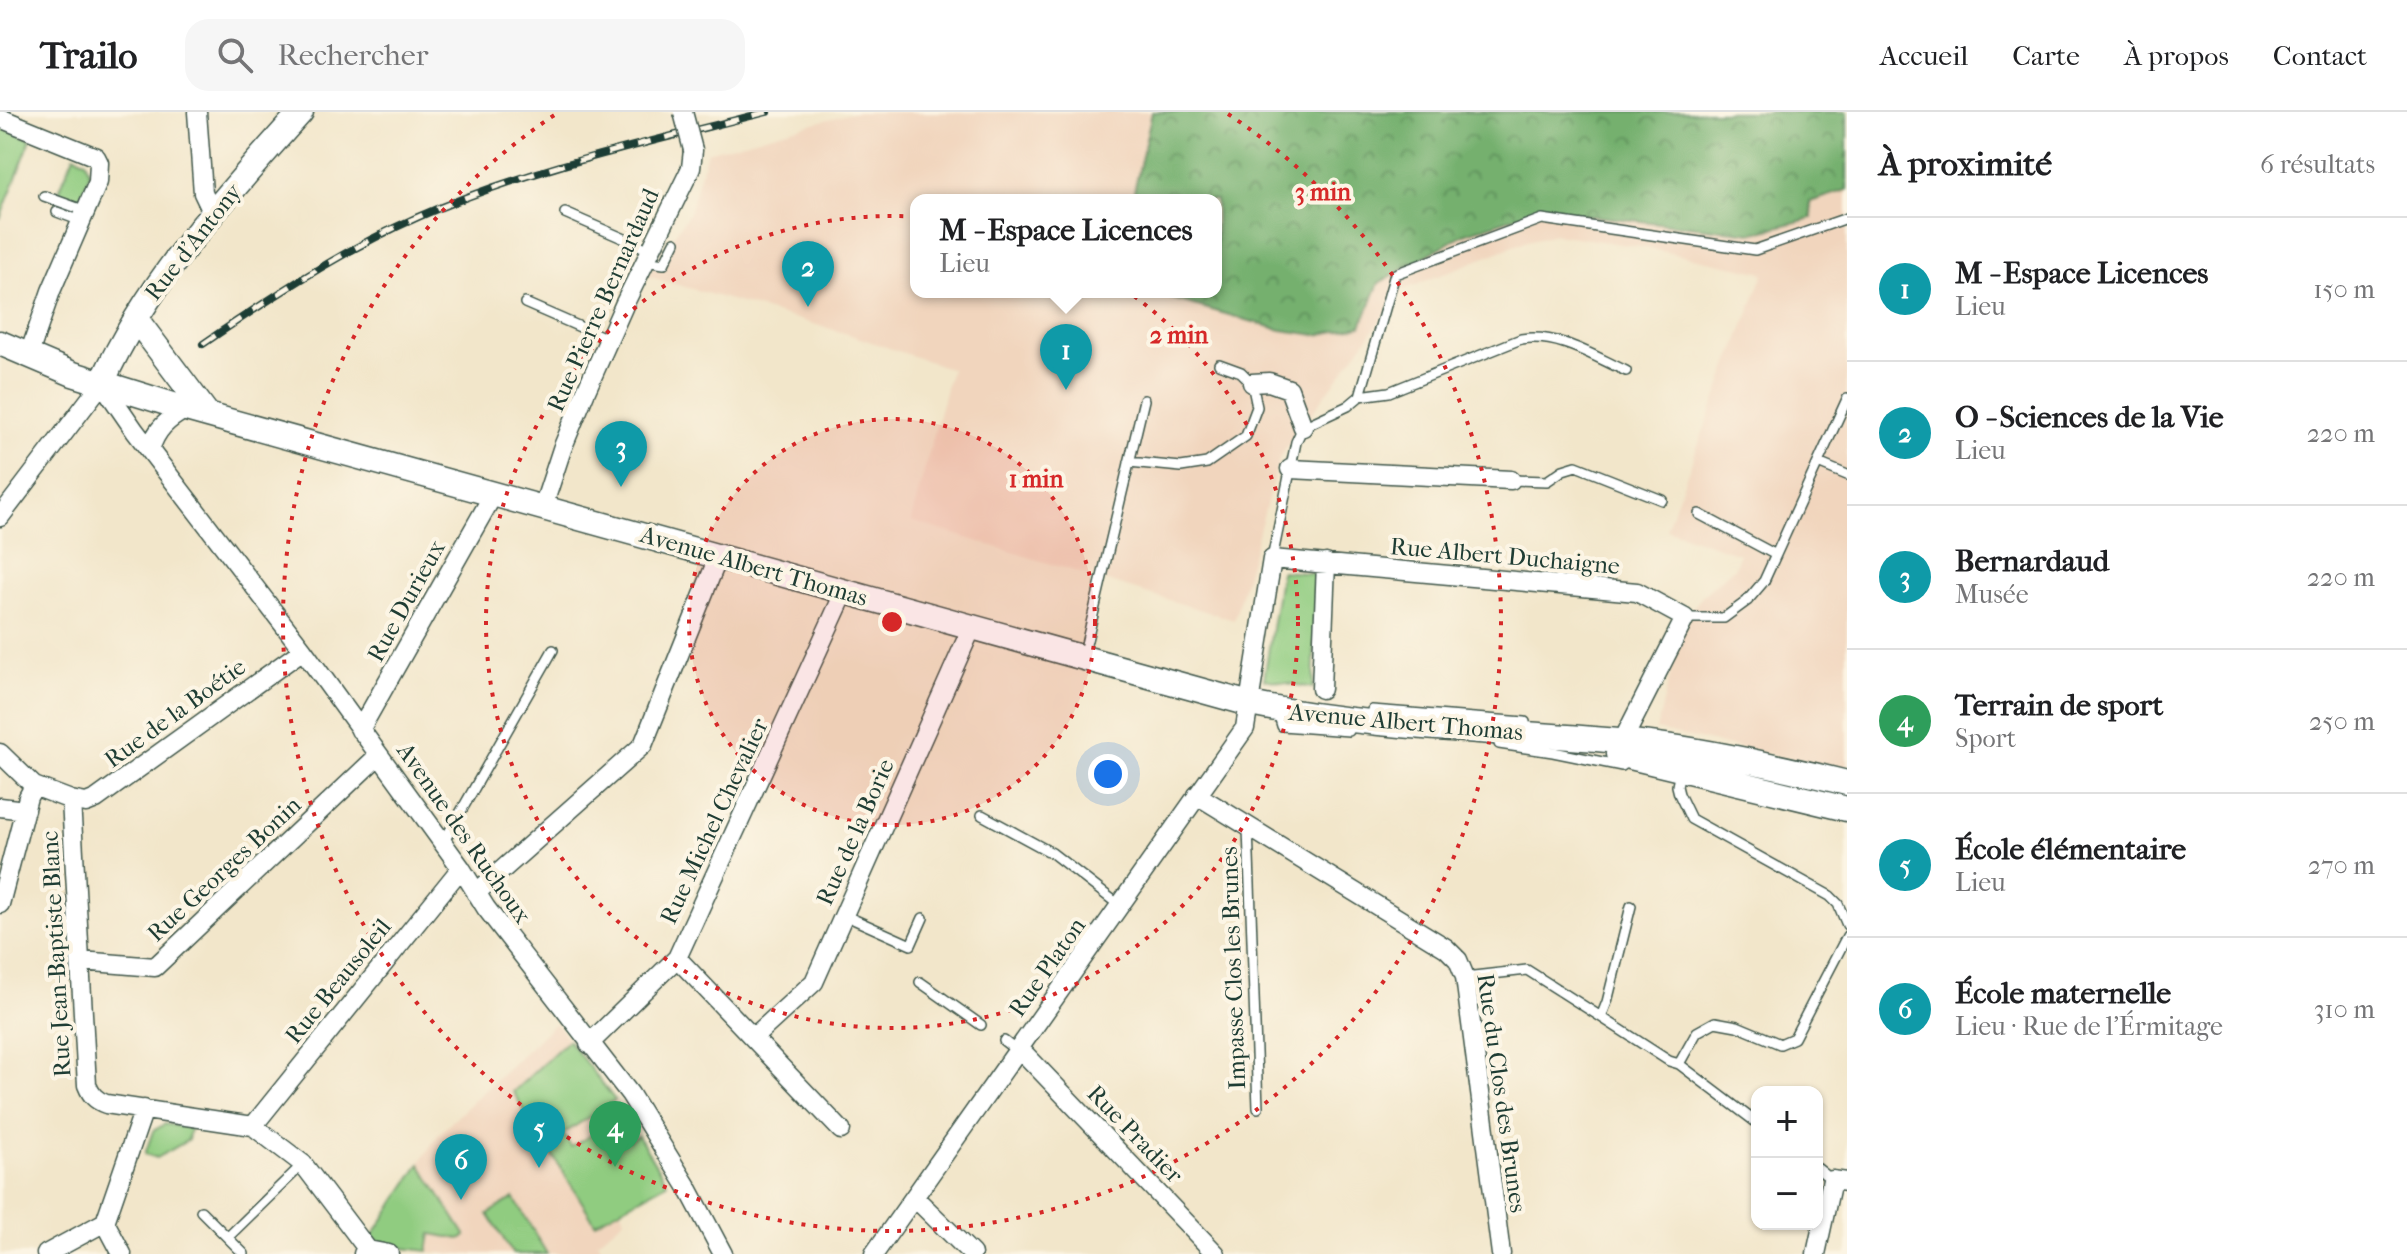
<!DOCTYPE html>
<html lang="fr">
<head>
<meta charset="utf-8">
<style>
	body { margin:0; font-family:"IM FELL French Canon",serif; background:#f6f6f6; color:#202124 }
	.controls { position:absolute; right:24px; bottom:24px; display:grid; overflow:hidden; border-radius:16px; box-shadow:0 2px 6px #0004 }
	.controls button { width:72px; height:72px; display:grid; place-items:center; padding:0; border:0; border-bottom:2px solid #e0e0e0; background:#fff; color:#202124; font:40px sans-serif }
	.you { position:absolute; left:1108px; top:662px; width:28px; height:28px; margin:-20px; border:6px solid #fff; border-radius:50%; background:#1a73e8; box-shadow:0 0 0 12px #1a73e833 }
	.badge { display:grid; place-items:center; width:52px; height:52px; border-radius:50%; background:#d1495b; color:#fff; font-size:26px; font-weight:700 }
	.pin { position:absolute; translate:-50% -66px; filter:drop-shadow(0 2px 4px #0008) }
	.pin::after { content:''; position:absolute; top:42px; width:28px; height:24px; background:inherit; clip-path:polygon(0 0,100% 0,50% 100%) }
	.popup { position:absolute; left:910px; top:82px; width:312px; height:104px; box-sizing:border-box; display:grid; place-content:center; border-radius:16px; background:#fff; filter:drop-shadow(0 2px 6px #0005); font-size:26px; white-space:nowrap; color:#757577 }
	.popup b { font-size:30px; color:#202124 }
	.popup::after { content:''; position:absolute; left:50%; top:100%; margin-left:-16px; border:16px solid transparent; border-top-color:#fff }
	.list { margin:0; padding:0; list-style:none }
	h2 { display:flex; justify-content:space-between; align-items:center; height:104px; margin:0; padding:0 32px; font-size:34px }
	h2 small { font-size:26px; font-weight:400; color:#757577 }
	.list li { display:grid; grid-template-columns:52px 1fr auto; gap:24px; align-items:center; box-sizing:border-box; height:144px; padding:0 32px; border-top:2px solid #e0e0e0 }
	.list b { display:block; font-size:30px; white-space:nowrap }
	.list p { margin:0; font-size:26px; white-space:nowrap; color:#757577 }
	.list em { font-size:26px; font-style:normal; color:#757577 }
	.icon { flex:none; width:44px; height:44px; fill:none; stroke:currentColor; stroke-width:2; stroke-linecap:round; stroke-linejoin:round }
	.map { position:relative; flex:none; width:1847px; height:1142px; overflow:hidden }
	header { display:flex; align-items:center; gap:48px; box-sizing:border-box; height:112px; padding:0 40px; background:#fff; border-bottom:2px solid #e0e0e0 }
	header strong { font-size:38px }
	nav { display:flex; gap:44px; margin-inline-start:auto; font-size:28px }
	.search { width:560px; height:72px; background:#f6f6f6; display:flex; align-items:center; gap:20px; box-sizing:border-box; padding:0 28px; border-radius:24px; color:#757577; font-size:30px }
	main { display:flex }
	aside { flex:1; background:#fff }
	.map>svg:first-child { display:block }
</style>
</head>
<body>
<header>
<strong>Trailo</strong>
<div class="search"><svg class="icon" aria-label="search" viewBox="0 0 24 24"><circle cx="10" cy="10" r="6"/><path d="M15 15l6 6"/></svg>Rechercher</div>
<nav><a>Accueil</a><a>Carte</a><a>À propos</a><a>Contact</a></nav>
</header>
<main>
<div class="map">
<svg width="1847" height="1142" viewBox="0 0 1847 1142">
	<defs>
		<pattern id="forest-crowns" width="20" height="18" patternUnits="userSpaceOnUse" patternTransform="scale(2)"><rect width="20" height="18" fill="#74b06e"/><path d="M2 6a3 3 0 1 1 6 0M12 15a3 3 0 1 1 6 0" fill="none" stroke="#5f905b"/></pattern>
	</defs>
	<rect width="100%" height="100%" fill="#fcf5e5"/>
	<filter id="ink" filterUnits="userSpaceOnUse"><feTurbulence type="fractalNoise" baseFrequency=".0125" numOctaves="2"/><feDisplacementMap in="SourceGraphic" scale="16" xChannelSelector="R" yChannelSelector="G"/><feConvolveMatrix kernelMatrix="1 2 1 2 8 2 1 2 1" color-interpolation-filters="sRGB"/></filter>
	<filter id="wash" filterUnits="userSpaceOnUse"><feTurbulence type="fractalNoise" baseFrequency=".006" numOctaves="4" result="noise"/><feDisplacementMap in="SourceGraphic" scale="32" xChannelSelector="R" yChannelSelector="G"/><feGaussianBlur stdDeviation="1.8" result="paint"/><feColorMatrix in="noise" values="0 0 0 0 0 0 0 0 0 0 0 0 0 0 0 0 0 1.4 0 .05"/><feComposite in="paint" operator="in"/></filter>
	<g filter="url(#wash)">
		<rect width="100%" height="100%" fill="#f2e6ca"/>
		<path fill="#f1d5bd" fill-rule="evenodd" d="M855 0H1847V659L1656 618 1685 506 1704 482 1735 455 1739 442 1666 417 1764 161 1642 135 1555 122 1523 130 1403 178 1280 344 1234 508 911 409 951 257 848 222 647 164 689 101 707 40ZM916 88H1216V180H916Z
			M555 911 615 988 667 1071 622 1097 625 1107 597 1130 607 1142H446L393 1135 371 1126 438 1023Z"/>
		<path fill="#90cc80" stroke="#58845a" stroke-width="2" d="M0 15 31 27 0 107Z
			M74 43 85 48 90 61 78 91 57 84Z
			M1281 459 1317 462 1313 576 1264 567Z
			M568 928 615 988 563 1022 571 1035 624 1003 633 1016 625 1022 630 1029 638 1024 667 1071 595 1111 513 980Z
			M165 1012 190 1016 188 1028 157 1046 145 1042 153 1019Z
			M420 1052 466 1124 460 1127 431 1122 428 1139 393 1135 371 1126Z
			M514 1086 547 1142H513L488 1102Z"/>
		<path fill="url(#forest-crowns)" stroke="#4a7651" stroke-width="2" d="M1152 0H1847V78L1810 90 1812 106 1753 121 1536 98 1464 122 1379 171 1361 214 1317 223 1281 218 1149 180H1216V88H1132Z"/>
	</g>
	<g filter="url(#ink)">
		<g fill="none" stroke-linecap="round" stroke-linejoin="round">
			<g stroke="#3f564a" stroke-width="12">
				<path id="service" d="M44 84 86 99
					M57 100 81 109
					M565 101 650 138
					M645 149 664 152 675 130
					M525 191 610 228
					M1360 284 1389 280 1521 227C1559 221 1593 244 1626 259
					M1129 350 1181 355 1207 351 1246 324 1257 295 1252 271 1241 260 1219 252
					M1818 351 1847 363
					M1511 368 1547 369 1563 358 1576 354 1662 388
					M1699 402 1776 443
					M1272 447 1296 330 1303 315 1348 294 1360 284 1395 162 1542 107 1755 138 1847 106
					M1685 506H1724L1747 489 1764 469 1847 287
					M1083 545 1144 288
					M1372 598 1525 610
					M1278 600 1282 614 1349 619
					M1499 632 1553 640 1622 654
					M1680 659 1677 674 1679 682 1691 707 1830 784 1838 792 1847 813
					M982 703 1052 741 1119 793
					M1248 716 1258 996
					M443 731 553 538
					M1631 794 1607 890 1601 905 1669 949 1679 952 1757 1011
					M844 803 911 833 923 806
					M1465 865 1527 858 1601 905
					M920 870 981 913
					M1004 929 1017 939
					M1679 952 1697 920 1715 910 1737 914 1780 932 1794 926 1847 824
					M1817 1056 1832 1068
					M201 1099 244 1142
					M228 1125 303 1052"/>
			</g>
			<g stroke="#3f564a" stroke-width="21">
				<path id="minor" d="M197 0 203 81 213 102
					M0 6 96 45 99 51 98 70 51 179 29 242
					M1252 271 1269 270 1289 277 1303 315
					M150 338C156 317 167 308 186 297
					M1290 357 1511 368
					M543 395 562 337 585 281 625 191 691 56 693 38
					M0 405 102 271 135 319 303 538 461 756 486 796 630 982 688 1076 723 1142
					M1321 577 1326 451
					M360 618 493 383
					M0 641 34 674 71 688 87 973C91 983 95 988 106 992L253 1014 303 1052 368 1138
					M1197 683 1446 836 1458 848 1465 865 1501 1142
					M71 688 86 691 96 687 303 538
					M0 695 25 698
					M476 781 643 633 719 443
					M0 792 28 685 34 674
					M677 846 841 1018
					M81 849 155 855 379 643
					M754 925 814 870 972 515
					M589 932 677 846 845 479
					M1019 936 1216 1142
					M253 1014 461 756
					M914 1085 972 1142
					M46 1142 105 1110
					M122 1142 105 1110 144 997
					M363 1142 368 1138 389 1142
					M874 1142 1245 616 1272 447 1637 480 1685 506 1622 630
					M1816 1142 1832 1068 1847 1070"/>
			</g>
			<g stroke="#3f564a" stroke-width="27">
				<path id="tertiary" d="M136 207 208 303
					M0 231 73 262 186 297 1250 592C1381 619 1517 618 1650 632 1716 640 1782 655 1847 671
					M102 271C148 168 227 83 301 0
					M1618 642 1847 697"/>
			</g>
			<use href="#service" stroke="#fff" stroke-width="9"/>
			<use href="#minor" stroke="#fff" stroke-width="18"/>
			<use href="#tertiary" stroke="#fff" stroke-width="24"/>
			<g stroke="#1f3d34" stroke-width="8">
				<path id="rail" d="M203 232C272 185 341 139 418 105 529 56 650 30 767 0"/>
			</g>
			<use href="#rail" stroke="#fcf5e5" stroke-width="5" stroke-dasharray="15" stroke-linecap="butt"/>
			<g stroke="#3f564a" stroke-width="21" stroke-linecap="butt">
				<path id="minor-bridge" d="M683 0 693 38"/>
			</g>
			<use href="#minor-bridge" stroke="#fff" stroke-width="18"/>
		</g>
	</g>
	<circle cx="892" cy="510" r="203" fill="#d62828" fill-opacity=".12"/>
	<g fill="none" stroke="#d62828" stroke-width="4" stroke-dasharray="4 8">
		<circle cx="892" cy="510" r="203"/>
		<circle cx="892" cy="510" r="406"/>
		<path d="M1228 2A609 609 0 1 1 556 2"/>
	</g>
	<g text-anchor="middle" stroke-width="8" stroke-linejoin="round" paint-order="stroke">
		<g font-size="24" fill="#1f3d34" stroke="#fcf5e5">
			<text transform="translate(193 130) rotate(-52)" y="8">Rue d'Antony</text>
			<text transform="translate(603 188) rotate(-66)" y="8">Rue Pierre Bernardaud</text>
			<text transform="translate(1505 444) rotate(5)" y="8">Rue Albert Duchaigne</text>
			<text transform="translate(754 454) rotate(16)" y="8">Avenue Albert Thomas</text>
			<text transform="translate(406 489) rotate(-61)" y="8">Rue Durieux</text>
			<text transform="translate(175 601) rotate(-36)" y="8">Rue de la Boétie</text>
			<text transform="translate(1406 610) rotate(5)" y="8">Avenue Albert Thomas</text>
			<text transform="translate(714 709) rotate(-65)" y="8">Rue Michel Chevalier</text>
			<text transform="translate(855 720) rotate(-66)" y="8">Rue de la Borie</text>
			<text transform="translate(464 721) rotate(55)" y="8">Avenue des Ruchoux</text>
			<text transform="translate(224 757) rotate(-43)" y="8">Rue Georges Bonin</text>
			<text transform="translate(56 842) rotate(-93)" y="8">Rue Jean-Baptiste Blanc</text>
			<text transform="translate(1047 855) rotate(-55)" y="8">Rue Platon</text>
			<text transform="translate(1233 856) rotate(-92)" y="8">Impasse Clos les Brunes</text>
			<text transform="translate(338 869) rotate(-51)" y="8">Rue Beausoleil</text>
			<text transform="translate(1502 981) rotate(82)" y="8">Rue du Clos des Brunes</text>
			<text transform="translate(1135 1022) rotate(46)" y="8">Rue Pradier</text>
		</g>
	</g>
	<circle cx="892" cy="510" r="12" fill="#d62828" stroke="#fcf5e5" stroke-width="4"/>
	<g font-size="24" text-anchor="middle" font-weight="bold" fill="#d62828" stroke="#fcf5e5" stroke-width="8" stroke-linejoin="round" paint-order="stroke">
		<text x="1323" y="88">3 min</text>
		<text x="1179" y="231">2 min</text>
		<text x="1036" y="375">1 min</text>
	</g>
</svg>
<div class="controls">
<button>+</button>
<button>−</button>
</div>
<div class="you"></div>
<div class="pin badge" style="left:1066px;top:278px;background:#0f9aa8">1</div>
<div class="popup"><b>M - Espace Licences</b>Lieu</div>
<div class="pin badge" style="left:808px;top:195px;background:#0f9aa8">2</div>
<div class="pin badge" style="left:621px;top:375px;background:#0f9aa8">3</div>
<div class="pin badge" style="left:615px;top:1055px;background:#2e9e5b">4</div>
<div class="pin badge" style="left:539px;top:1056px;background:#0f9aa8">5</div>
<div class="pin badge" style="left:461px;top:1088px;background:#0f9aa8">6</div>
</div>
<aside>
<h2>À proximité<small>6 résultats</small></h2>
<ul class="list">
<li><span class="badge" style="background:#0f9aa8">1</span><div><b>M - Espace Licences</b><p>Lieu</p></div><em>150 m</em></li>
<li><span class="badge" style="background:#0f9aa8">2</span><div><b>O - Sciences de la Vie</b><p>Lieu</p></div><em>220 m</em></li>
<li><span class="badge" style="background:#0f9aa8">3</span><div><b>Bernardaud</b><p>Musée</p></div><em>220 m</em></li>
<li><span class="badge" style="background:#2e9e5b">4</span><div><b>Terrain de sport</b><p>Sport</p></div><em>250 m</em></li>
<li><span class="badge" style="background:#0f9aa8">5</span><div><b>École élémentaire</b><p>Lieu</p></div><em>270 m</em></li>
<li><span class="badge" style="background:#0f9aa8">6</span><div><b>École maternelle</b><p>Lieu · Rue de l'Érmitage</p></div><em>310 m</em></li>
</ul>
</aside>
</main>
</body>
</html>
